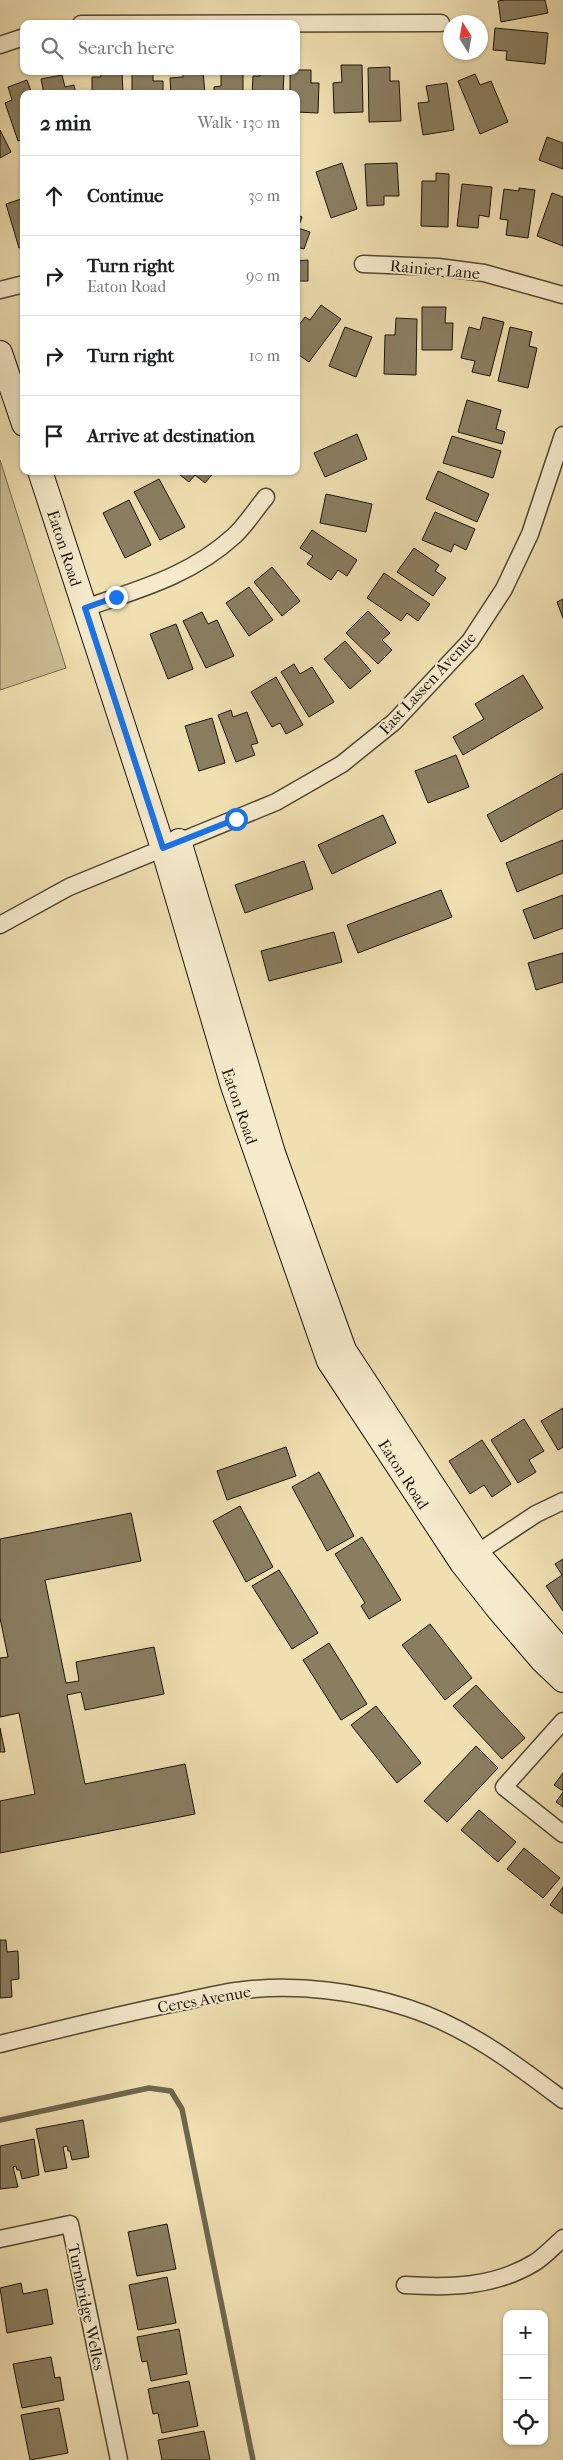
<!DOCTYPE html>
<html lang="en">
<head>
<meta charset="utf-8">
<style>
	body { margin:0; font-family:"IM FELL French Canon",serif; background:#f6f6f6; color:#202124 }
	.controls { position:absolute; right:15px; bottom:15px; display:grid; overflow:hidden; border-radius:10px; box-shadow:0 1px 4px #0004 }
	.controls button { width:45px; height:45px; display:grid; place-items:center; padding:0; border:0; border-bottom:1px solid #e0e0e0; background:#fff; color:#202124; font:25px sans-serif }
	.compass { position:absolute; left:443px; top:15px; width:45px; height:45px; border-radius:50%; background:#fff; box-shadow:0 1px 4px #0004; rotate:349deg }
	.stop { position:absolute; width:15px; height:15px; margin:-11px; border:4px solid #1a73e8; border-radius:50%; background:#fff }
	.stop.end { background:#1a73e8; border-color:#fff; box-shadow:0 1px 5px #0008 }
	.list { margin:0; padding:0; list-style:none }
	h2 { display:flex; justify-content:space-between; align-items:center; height:65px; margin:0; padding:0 20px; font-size:21px }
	h2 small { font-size:16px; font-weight:400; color:#757577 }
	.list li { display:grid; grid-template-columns:32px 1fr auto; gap:15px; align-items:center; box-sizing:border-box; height:80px; padding:0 20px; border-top:1px solid #e0e0e0 }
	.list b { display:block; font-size:19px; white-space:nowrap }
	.list p { margin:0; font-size:16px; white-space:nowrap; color:#757577 }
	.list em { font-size:16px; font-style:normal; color:#757577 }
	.icon { flex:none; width:28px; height:28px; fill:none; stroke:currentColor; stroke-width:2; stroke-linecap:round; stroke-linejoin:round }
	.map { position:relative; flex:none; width:563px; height:2460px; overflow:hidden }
	.search { position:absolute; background:#fff; box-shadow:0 1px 4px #0004; left:20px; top:20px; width:280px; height:55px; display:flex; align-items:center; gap:12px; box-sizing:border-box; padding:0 18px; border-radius:10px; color:#757577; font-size:19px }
	.panel { position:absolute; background:#fff; box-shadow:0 1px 4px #0004; left:20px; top:90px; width:280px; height:385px; border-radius:10px }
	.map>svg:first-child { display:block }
</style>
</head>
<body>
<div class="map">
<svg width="563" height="2460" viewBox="0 0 563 2460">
	<rect width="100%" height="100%" fill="#efdfb1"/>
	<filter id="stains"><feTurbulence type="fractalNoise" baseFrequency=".004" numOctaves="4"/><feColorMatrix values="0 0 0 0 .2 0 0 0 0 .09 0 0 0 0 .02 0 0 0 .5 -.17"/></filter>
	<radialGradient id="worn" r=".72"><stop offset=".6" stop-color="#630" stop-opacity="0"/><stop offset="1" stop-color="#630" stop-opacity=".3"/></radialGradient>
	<path fill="#cbbd95" stroke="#746950" d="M0 460 66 668 0 690Z"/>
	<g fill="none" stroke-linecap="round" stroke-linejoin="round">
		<path stroke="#6f654d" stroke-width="5.5" d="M0 2120 149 2088 171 2091 182 2109 253 2460"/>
	</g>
	<path fill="#8a7e61" stroke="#1c150b" d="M505 0H545L548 13 501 22 498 1Z
		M495 28 548 33 545 64 506 60 507 51 493 50Z
		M341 65H362L363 112 334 113 333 83 342 82Z
		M390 67V81H399L401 121 369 122 368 68Z
		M296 70H311V83H319L318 113 296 112V94H290V71Z
		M100 71H122L123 94H92V77H101Z
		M132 71H153V81H163V94H132Z
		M183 71H203L205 94H171L170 78 183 77Z
		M221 71H243V94H214V87L221 86Z
		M260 71H284L283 94H252L253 76H260Z
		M475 74 480 85 491 81 508 122 480 134 458 81Z
		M62 75 65 87 74 85 76 94H44L41 79Z
		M27 80 32 94H24V139L18 141 5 103 12 100 8 87Z
		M447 83 454 130 423 135 418 103 429 102 426 86Z
		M0 130 11 152 0 158Z
		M547 137 563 143V169L539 160Z
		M342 163 357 209 331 218 316 172Z
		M397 163 399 196H384V205L367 206 365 164Z
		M436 173 449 174 448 227 421 226 422 181H436Z
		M462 184 492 187 489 217 479 215 478 228 457 226Z
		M519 188 535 190 528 238 506 235 508 220 500 219 504 189 519 191Z
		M552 193 563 197V246L537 236Z
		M24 198V247L19 248 6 204Z
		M296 214 302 217 298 228 310 232 304 249 296 247Z
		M308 260V281H296V261Z
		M321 305 341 319 309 362 296 353V329L305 317 310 320Z
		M422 307H446L445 323H453L452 350H422Z
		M483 317 504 322 490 376 472 372 475 361 461 358 469 327 480 330Z
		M396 318 417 319 416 375 384 374 385 335H395Z
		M345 327 372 337 356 377 329 366Z
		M510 327 532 332 529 346 537 348 528 388 498 381Z
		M467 400 501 410 496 429 505 432 502 444 458 432Z
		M357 434 367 459 325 477 314 453Z
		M452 436 501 451 493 478 443 463Z
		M175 471H215L205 483 195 475 189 482Z
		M438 471 489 494 477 522 426 499Z
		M159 479 185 527 160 540 134 492Z
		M326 494 372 504 366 532 320 523Z
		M129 500 151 545 125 558 103 513Z
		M435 512 475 529 466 550 454 544 451 552 422 540Z
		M312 530 357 560 347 576 338 570 331 580 307 564 313 556 300 548Z
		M414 548 439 565 435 571 446 578 433 596 397 572Z
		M272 567 300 601 282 616 254 582Z
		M384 573 430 604 418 621 407 613 401 621 367 598Z
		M249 587 273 620 249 636 226 603Z
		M563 599V618L557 602Z
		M368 611 390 633 382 640 392 650 378 664 346 633Z
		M202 612 208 624 217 620 234 656 206 668 183 621Z
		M176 624 193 669 168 679 150 634Z
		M345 641 371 671 350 689 324 659Z
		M294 664 300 674 312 667 334 702 309 717 281 672Z
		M523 675 543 708 463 755 453 737 484 719 475 704Z
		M276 677 303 725 286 734 280 723 272 727 251 692Z
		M231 710 233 717 247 712 258 743 251 745 255 755 236 762 218 715Z
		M212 718 225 763 199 771 185 726Z
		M456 755 469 787 428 803 415 771Z
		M563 773V808L501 842 487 815Z
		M383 815 396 843 332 874 318 845Z
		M563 840V873L517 892 506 863Z
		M304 861 313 889 245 913 235 885Z
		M441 890 452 917 358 953 347 925Z
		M563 895V928L534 939 523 910Z
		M334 932 342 962 269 981 261 951Z
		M563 953V982L536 990 528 963Z
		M563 1408V1447L558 1450 541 1421Z
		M524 1419 544 1451 529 1460 536 1472 518 1483 491 1440Z
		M482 1440 511 1484 492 1497 484 1485 470 1494 449 1461Z
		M286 1447 296 1476 227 1500 217 1471Z
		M319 1472 354 1536 327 1551 292 1487Z
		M240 1506 273 1567 246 1582 213 1521Z
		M131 1513 141 1561 45 1580 66 1683 79 1681 76 1662 154 1647 164 1694 85 1710 81 1692 67 1695 85 1784 185 1764 195 1814 0 1853V1801L35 1794 19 1713 0 1717V1658L8 1657 0 1618V1539Z
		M362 1537 401 1600 369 1619 361 1606 365 1603 335 1554Z
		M563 1559V1611L546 1586 562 1575 555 1564Z
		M279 1570 318 1633 292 1649 252 1586Z
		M430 1624 472 1678 445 1700 402 1645Z
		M329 1643 367 1704 341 1720 303 1660Z
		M476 1685 525 1738 502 1759 453 1706Z
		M376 1706 421 1763 397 1783 351 1725Z
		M0 1728 5 1752H0Z
		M476 1746 498 1768 447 1822 424 1801Z
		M563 1773V1791L554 1785Z
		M563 1792V1807L556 1802Z
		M479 1810 516 1842 498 1862 461 1830Z
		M524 1848 560 1878 543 1898 507 1869Z
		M563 1887V1914L550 1905Z
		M0 1940H6L7 1952 18 1951 19 1979 11 1980 12 1997 0 1998Z
		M83 2120 89 2157 72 2160 70 2151H68L67 2146 63 2147 67 2168 45 2172 36 2129Z
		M34 2139 39 2175 22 2179 20 2170H17L16 2166 13 2167 18 2187 0 2189V2146Z
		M167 2224 176 2269 137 2276 128 2232Z
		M167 2277 176 2323 138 2330 129 2285Z
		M21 2283 23 2294 47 2289 53 2324 7 2333 0 2288Z
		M179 2329 187 2374 151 2381 147 2361 142 2362 137 2337Z
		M51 2357 55 2378 60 2377 64 2400 22 2408 13 2364Z
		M189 2381 198 2426 162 2433 158 2413 153 2414 148 2389Z
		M59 2408 68 2453 30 2460 21 2415Z
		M204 2431 210 2460H162L158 2440Z"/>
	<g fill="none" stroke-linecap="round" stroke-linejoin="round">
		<g stroke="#514834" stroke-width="19">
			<path id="street" d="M81 24 441 23
				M0 45 24 37
				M363 264 438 267 484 273 563 295
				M0 290 24 284
				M85 608C140 589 190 576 234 536 246 525 255 510 266 497
				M0 925 69 887 276 802 342 764 394 722 470 641 504 589 530 534 563 435
				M468 1559 536 1514 563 1501
				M563 1721 504 1787 563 1834
				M0 2044C60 2029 120 2014 181 2002 201 1998 223 1992 244 1990 298 1984 356 1991 408 2008 465 2026 516 2064 563 2100
				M0 2239 70 2224 119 2460
				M405 2285C450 2288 494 2287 534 2263 544 2257 554 2246 563 2238"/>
		</g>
		<g stroke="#1c150b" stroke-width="26">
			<path id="secondary" d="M0 353 24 424
				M40 471 163 848 233 1086 329 1361 462 1563 499 1610 542 1660 563 1680
				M179 841 273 1153 344 1350 477 1553 563 1653"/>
		</g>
		<use href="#street" stroke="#f5eacc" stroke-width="16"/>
		<use href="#secondary" stroke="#f5eacc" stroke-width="24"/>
	</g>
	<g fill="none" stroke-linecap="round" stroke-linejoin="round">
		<path stroke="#1a73e8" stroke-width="6" d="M116 597 85 608 163 848 236 819"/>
	</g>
	<g text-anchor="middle" stroke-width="4" stroke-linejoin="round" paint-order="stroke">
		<g font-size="16" fill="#1c150b" stroke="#f5eacc">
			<text transform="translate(435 269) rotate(5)" y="6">Rainier Lane</text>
			<text transform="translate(65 548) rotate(72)" y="6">Eaton Road</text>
			<text transform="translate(427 683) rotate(-47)" y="6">East Lassen Avenue</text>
			<text transform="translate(240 1106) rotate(71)" y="6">Eaton Road</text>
			<text transform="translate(404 1474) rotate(57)" y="6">Eaton Road</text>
			<text transform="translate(204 1999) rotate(-10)" y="6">Ceres Avenue</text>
			<text transform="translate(87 2307) rotate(78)" y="6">Turnbridge Welles</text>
		</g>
	</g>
	<rect width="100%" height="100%" filter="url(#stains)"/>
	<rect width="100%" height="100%" fill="url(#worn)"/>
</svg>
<div class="controls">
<button>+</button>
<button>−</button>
<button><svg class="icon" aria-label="locate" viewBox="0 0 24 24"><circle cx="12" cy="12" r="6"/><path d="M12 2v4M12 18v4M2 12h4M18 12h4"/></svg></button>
</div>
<svg class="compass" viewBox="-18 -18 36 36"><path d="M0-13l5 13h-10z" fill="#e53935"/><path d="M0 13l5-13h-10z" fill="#757577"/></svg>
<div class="stop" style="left:236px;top:819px"></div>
<div class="stop end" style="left:116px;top:597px"></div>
<div class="search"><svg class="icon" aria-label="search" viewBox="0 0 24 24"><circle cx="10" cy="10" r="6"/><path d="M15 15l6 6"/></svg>Search here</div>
<section class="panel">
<h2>2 min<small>Walk · 130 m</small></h2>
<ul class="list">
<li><svg class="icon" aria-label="ahead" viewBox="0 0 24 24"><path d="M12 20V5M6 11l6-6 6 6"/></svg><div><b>Continue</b></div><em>30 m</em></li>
<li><svg class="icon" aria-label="right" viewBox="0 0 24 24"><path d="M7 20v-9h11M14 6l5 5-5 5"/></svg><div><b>Turn right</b><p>Eaton Road</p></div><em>90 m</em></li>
<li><svg class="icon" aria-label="right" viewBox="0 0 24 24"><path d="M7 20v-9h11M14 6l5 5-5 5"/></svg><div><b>Turn right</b></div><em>10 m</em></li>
<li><svg class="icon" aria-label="arrive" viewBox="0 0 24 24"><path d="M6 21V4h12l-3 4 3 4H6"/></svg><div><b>Arrive at destination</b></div></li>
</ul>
</section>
</div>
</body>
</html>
